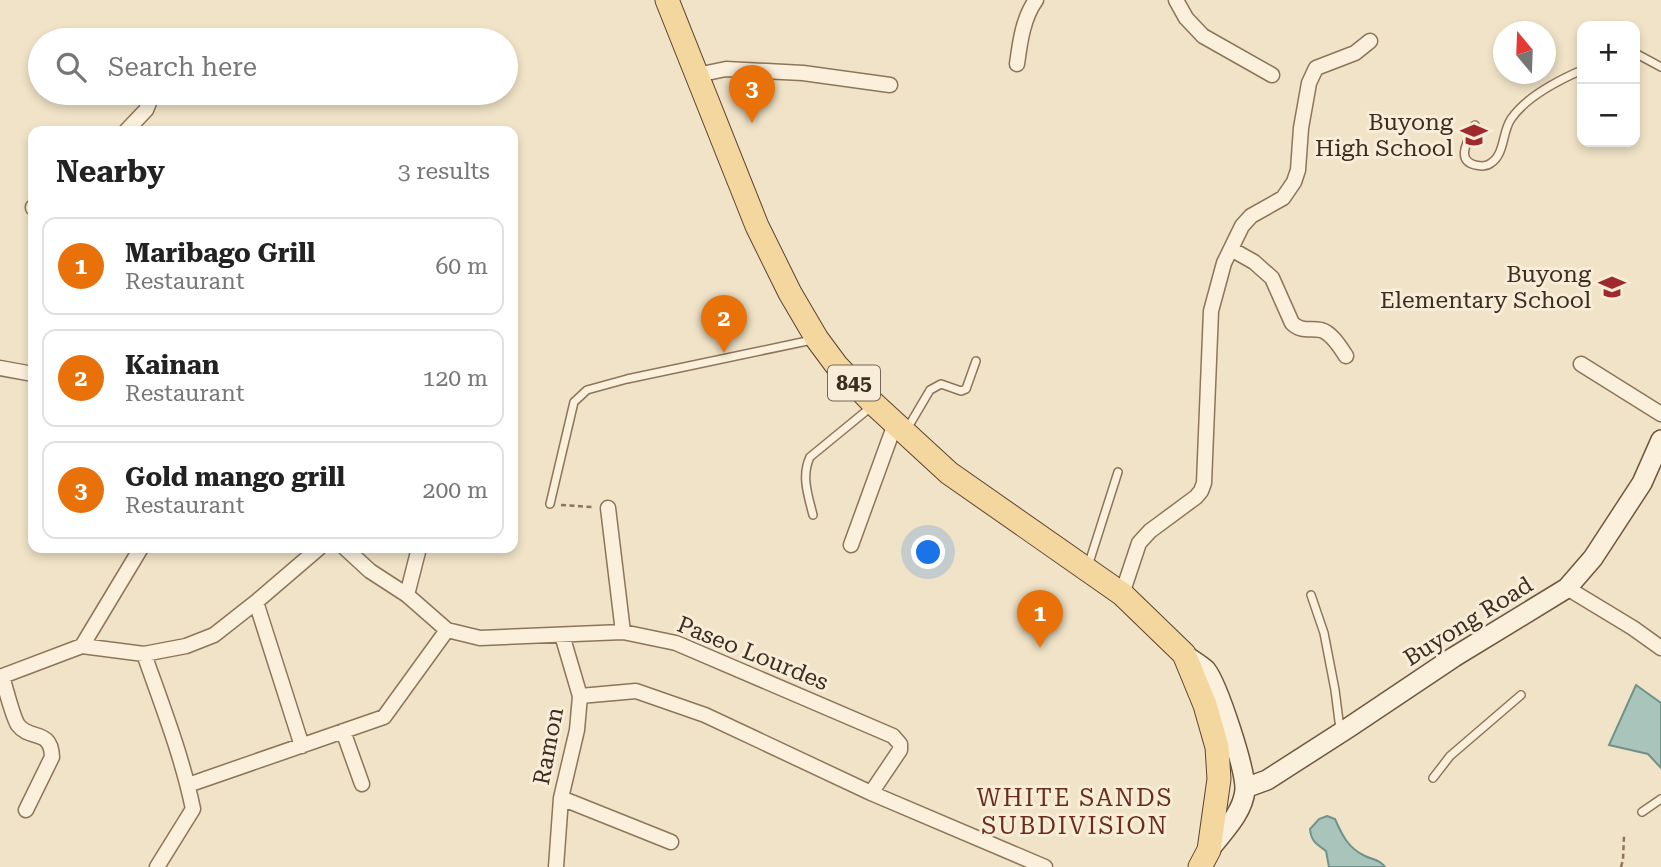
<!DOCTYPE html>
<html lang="en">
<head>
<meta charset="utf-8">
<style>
	body { margin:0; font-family:"Roboto Serif",serif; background:#f2f2f2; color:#222 }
	.controls { position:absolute; right:21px; top:21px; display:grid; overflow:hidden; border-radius:14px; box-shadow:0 4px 10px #0003 }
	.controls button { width:63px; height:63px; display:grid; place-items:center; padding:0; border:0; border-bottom:2px solid #e0e0e0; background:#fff; color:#222; font:35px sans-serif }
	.compass { position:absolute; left:1493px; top:21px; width:63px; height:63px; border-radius:50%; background:#fff; box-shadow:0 4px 10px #0003; rotate:341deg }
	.you { position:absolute; left:929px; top:553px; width:24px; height:24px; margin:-18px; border:5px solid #fff; border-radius:50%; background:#1a73e8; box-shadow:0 0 0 10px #1a73e833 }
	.badge { display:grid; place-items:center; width:46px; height:46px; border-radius:50%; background:#9f292c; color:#fff; font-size:23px; font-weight:700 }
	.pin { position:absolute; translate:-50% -58px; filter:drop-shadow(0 2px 4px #0008) }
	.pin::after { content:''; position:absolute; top:37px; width:24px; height:21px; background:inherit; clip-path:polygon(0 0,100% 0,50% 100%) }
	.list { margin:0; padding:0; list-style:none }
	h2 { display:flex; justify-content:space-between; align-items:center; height:91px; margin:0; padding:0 28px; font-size:30px }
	h2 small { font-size:23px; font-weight:400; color:#767676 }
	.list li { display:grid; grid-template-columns:46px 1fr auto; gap:21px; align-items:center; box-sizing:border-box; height:98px; margin:0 14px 14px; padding:0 14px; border:2px solid #e0e0e0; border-radius:14px }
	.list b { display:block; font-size:26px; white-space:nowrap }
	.list p { margin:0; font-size:23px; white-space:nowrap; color:#767676 }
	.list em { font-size:23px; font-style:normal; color:#767676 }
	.icon { flex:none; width:38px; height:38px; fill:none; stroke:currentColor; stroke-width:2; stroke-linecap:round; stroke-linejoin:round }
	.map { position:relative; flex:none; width:1661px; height:867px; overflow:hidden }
	.search { position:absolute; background:#fff; box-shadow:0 4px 10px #0003; left:28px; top:28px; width:490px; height:77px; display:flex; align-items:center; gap:18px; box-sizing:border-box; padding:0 24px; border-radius:38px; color:#767676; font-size:26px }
	.panel { position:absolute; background:#fff; box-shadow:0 4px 10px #0003; left:28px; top:126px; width:490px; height:427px; border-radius:14px }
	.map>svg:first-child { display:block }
</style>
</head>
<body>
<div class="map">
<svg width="1661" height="867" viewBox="0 0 1661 867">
	<rect width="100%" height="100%" fill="#f0e3c7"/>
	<path fill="#a9c4bb" stroke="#6f9389" stroke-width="2" d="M1636 685 1661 703V768L1648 754 1609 745Z
		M1327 816 1335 819C1342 835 1348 848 1365 856 1373 860 1379 859 1385 867H1329L1326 851C1316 844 1311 841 1310 829L1319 819Z"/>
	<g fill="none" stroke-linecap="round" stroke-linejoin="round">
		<g stroke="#8d755b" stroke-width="10">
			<path id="lane" d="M1635 53 1661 67
				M1475 125C1470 137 1454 160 1475 165 1481 166 1486 167 1491 163 1505 154 1502 132 1511 119 1526 97 1559 80 1582 70
				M907 429 930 390 941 384 961 391 966 389 976 361
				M550 504 574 402 587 390 627 379 812 340
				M813 515C808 495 801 476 810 457L871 407
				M1088 566 1118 472
				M1311 595 1324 633 1335 690 1340 729
				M1433 778 1450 756 1521 695
				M1642 812 1661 799"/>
		</g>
		<g stroke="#8d755b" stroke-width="17">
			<path id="street" d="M1176 0 1186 18 1203 36 1272 75
				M1017 64C1020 42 1023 18 1036 0
				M697 75 726 69 803 73 890 85
				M126 131 146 110 153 93
				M33 207V208
				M1231 249 1254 262 1272 278 1292 323C1301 332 1310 328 1321 330 1332 333 1340 347 1346 356
				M1581 364 1661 414
				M0 368 33 374
				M608 508 623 632
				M851 545 895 424
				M345 548 370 571 407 595 447 630 480 638 623 632 676 643 893 736 900 744V750L871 793
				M1567 588 1633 628 1661 648
				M1122 594 1139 543 1150 531 1196 497 1201 491 1204 483 1211 311 1224 263 1242 226 1251 216 1283 198 1294 182 1298 170 1301 128 1309 83 1316 68 1355 53 1370 41
				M407 595 419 548
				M256 602 302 746
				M82 646 141 548
				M144 654C162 705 182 756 193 809L157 867
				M2 676C5 686 13 718 18 725 30 741 51 728 52 757L26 810
				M0 677 82 646 144 654 186 646 214 635 256 602 319 548
				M580 696 636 691 705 715 871 793 1045 867
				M343 731 362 784
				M188 785 384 717 447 630
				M561 798 671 842
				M556 867 561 798 577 730 580 696 562 635"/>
		</g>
		<g stroke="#6f563f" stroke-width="22">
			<path id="secondary" d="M1184 654C1190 659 1200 664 1206 670 1218 685 1246 771 1245 790 1243 813 1223 832 1209 850
				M1245 788 1267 780 1348 728 1454 657 1567 588 1593 558 1642 483 1661 440"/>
		</g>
		<g stroke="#5b4330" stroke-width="25">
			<path id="primary" d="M667 0 757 226 790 293 817 339 837 366 874 404 949 473 1122 594 1184 654 1205 705 1217 747 1219 779 1209 850 1200 867"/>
		</g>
		<path stroke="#8d755b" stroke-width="2.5" stroke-dasharray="5 3.5" stroke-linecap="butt" d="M561 505 592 507
			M1621 867 1623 860 1624 836"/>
		<use href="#lane" stroke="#faf0dc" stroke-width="7"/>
		<use href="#street" stroke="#faf0dc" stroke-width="14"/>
		<use href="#secondary" stroke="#faf0dc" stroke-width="19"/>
		<use href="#primary" stroke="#f4d79f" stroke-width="23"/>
	</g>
	<defs>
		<g id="school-bare" transform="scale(2.1)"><path d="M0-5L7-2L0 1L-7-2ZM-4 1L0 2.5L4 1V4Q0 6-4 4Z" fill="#9f292c" stroke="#f7edd8" stroke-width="2.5" paint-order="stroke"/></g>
	</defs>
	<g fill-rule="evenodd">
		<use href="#school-bare" x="1474" y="135"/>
		<use href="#school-bare" x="1612" y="287"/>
	</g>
	<g text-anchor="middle" stroke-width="6" stroke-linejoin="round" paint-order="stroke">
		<rect fill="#f7edd8" stroke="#756757" stroke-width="2" x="828" y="365.5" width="52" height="35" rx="5"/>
		<g font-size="21" font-weight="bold" fill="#3d2d20">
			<text x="854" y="390">845</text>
		</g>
		<g font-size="23" fill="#3d2d20" stroke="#f7edd8" text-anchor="end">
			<text x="1453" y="130">Buyong<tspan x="1453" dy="26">High School</tspan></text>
			<text x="1591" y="282">Buyong<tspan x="1591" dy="26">Elementary School</tspan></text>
		</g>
		<g font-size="23" fill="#3d2d20" stroke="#f7edd8">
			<text transform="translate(1468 621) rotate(-32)" y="8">Buyong Road</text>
			<text transform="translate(753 653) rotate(22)" y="8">Paseo Lourdes</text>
			<text transform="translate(548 746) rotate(-79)" y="8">Ramon</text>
		</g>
		<g font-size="24" letter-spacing="2" fill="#6c2c1d" stroke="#f7edd8">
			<text x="1075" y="806">WHITE SANDS<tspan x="1075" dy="28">SUBDIVISION</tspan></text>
		</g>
	</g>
</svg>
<div class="controls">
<button>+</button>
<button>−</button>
</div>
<svg class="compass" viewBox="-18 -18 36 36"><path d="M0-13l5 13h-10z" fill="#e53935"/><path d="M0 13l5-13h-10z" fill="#767676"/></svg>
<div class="you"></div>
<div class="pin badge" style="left:1040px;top:648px;background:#e8710a">1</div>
<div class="pin badge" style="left:724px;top:353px;background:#e8710a">2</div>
<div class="pin badge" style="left:752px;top:123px;background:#e8710a">3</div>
<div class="search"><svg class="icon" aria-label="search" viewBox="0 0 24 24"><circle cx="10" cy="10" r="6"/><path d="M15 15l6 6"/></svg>Search here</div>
<section class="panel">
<h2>Nearby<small>3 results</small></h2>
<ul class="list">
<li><span class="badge" style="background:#e8710a">1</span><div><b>Maribago Grill</b><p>Restaurant</p></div><em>60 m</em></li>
<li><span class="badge" style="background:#e8710a">2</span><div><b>Kainan</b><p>Restaurant</p></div><em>120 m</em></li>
<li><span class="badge" style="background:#e8710a">3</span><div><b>Gold mango grill</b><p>Restaurant</p></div><em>200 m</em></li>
</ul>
</section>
</div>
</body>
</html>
